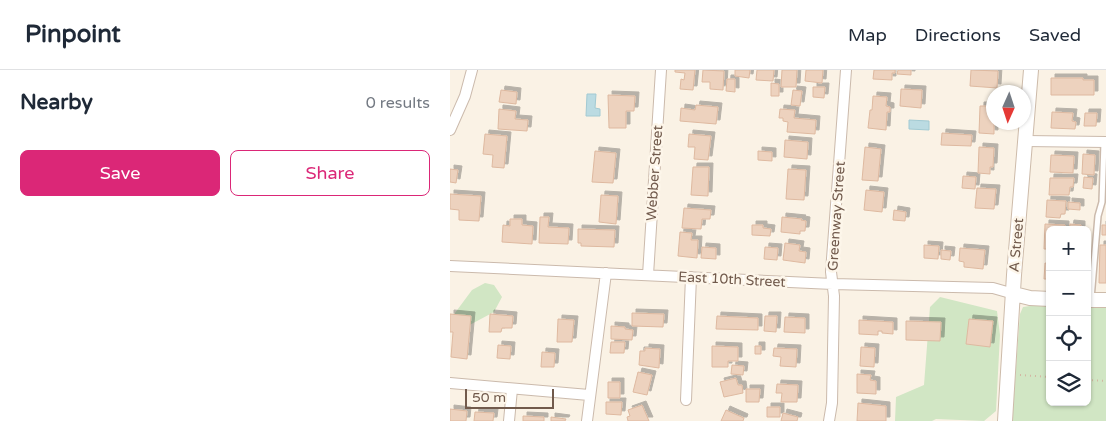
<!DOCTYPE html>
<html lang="en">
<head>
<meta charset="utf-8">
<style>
	body { margin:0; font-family:"Varela Round",sans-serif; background:#f2f2f3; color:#1f2937 }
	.controls { position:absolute; right:15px; bottom:15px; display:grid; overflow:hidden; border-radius:8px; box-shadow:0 1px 4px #0004 }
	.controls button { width:45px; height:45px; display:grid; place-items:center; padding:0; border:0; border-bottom:1px solid #e0e1e3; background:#fff; color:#1f2937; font:25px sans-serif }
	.compass { position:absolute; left:536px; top:15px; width:45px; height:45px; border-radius:50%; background:#fff; box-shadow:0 1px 4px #0004; rotate:183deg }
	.scale { position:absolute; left:15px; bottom:12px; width:89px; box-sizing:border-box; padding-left:5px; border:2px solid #715a4c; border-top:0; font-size:14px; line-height:18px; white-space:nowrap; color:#715a4c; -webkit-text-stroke:4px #fdf6ea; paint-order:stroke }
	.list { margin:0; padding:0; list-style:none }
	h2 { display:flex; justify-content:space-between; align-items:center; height:65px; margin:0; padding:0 20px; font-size:21px }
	h2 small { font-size:16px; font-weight:400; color:#747a83 }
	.actions { display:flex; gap:10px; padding:15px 20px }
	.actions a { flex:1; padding:11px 0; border:1px solid #db2777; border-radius:8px; text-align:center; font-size:18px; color:#db2777 }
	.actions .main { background:#db2777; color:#fff }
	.icon { flex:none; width:28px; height:28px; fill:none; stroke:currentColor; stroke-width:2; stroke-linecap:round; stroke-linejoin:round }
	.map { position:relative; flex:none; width:656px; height:351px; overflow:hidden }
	header { display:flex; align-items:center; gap:30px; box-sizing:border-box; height:70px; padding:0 25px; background:#fff; border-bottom:1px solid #e0e1e3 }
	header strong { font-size:24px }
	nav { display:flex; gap:28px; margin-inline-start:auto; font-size:18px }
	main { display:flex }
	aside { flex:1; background:#fff }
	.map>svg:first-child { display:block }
</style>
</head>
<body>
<header>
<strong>Pinpoint</strong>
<nav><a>Map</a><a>Directions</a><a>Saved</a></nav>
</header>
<main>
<aside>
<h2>Nearby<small>0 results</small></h2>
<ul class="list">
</ul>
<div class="actions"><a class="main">Save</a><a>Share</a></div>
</aside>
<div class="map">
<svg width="656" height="351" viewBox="0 0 656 351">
	<defs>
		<filter id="shadow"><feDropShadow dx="4" dy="-4" stdDeviation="0" flood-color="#0004"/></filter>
	</defs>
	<rect width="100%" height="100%" fill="#faf2e5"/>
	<path fill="#d1e6c4" d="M35 213 44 215 52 227 44 242 12 259 2 247 22 220Z
		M490 227 547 241 550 265 546 341 534 351 486 349 482 351H445L446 327 474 315 480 237Z
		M580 236H600V332H637V236L656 237V351H562L570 244 573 237Z"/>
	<path fill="#bbdbe2" stroke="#a2cad3" d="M137 24H146L145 38 150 39V46H136Z
		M459 50 479 51V60L459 59Z"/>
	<path fill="#edd2be" stroke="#deb9a0" filter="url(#shadow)" d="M225 0H245L243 20 230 19 231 9 234 10 235 3 225 2Z
		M253 0 274 1 273 20 260 19V12H252Z
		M285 0H300L299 8 285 6Z
		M307 0H324L323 11 306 10Z
		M332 0H347L346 17H331Z
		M356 0H373L372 13 355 11Z
		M424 0H445V3H442V10L423 9Z
		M448 0H461V5L447 4Z
		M521 0 548 1 547 18 520 16Z
		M601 8H633V10H644V25H601Z
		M277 9H285V22L276 21Z
		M321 13 329 14V26H321Z
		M363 17H375L374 28 363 27Z
		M451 19 472 20 471 38 450 36Z
		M51 20 67 22 66 34 49 32Z
		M343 20 352 21 350 36 341 35Z
		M158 25 185 26 184 41H176V58H159Z
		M423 26 437 27 436 36 440 37V42H437L436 60 418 58 420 40H422Z
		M246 35 268 37 266 54 230 51 231 38 245 40Z
		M530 36H544V64L529 63Z
		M49 39 66 41 65 49 78 50 77 61 48 59Z
		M330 39 345 40 344 48 366 50 365 64 337 62 338 52 333 51V48H329Z
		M602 42 623 43 622 51 626 52 625 59 601 58Z
		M635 43H647L646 56H634Z
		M492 63 522 65 521 76 491 75Z
		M35 64 57 66 54 98 42 97 43 85 33 84Z
		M239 64 261 66 258 90 244 89 245 77H238Z
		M335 70 358 72 357 89 334 87Z
		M415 77 431 79 428 111 412 110Z
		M529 77 544 78 543 97H540V104L528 103Z
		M145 81 166 83 163 113 142 112Z
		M308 81 322 82V91L308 90Z
		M633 84 645 85 644 105 632 104Z
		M601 85 624 86 623 103 600 102Z
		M243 97H259L258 126 241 125Z
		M0 99 8 100 6 113 0 112Z
		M338 99 356 100 354 130 336 129Z
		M513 106 526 107 525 119 512 118Z
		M634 107 643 108 642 119 633 118Z
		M600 108H624L623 117H620L619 125H599Z
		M527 118 546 119 544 139 525 138Z
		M416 120 434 122 432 142 414 140Z
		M0 124 31 126 29 151 9 150V140L0 139Z
		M151 125 168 126 166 154 149 152Z
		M597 130 616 131 615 144H611L610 148 596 147Z
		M618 132 630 133V140L618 139Z
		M234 138 261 140 260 149H252L251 159 232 158Z
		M444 140 456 142 455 151 443 150Z
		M90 147H99L98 157 119 158 118 174 89 173Z
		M332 147 352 149 351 150 356 151 355 161H350V164L331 162Z
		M60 149H72V155L83 156 82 174 52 172 53 155 60 156Z
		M595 154 615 155V160H600V179H594Z
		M620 154 631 155V160H619Z
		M302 155H313V158L321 159 320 166 302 165Z
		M652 155H656V165H652Z
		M128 159 165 160 164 177 131 176V173H128Z
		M230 162 242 163 241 170H248L247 188 228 186Z
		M335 173 350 175 349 181 356 182 355 193 333 190Z
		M474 175 489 176 488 189 474 188Z
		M650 175H656V213H649Z
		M252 177 266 178V189L251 188Z
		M315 177 328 178 327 190 314 189Z
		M510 178 535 180 533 199 514 197V192L509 191Z
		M491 180 501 181 500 190 491 189Z
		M595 193 600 194V209H594Z
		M182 243 214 244 213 257 182 256Z
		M0 244 21 246 17 289 1 287 3 262H0Z
		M40 244 63 246 62 258H52L51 262H39Z
		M267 246 308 248V260L266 259Z
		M315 246H327L326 262 314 261Z
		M335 247 355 248V263L334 262Z
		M108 249 124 250 122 272H107Z
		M519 249 543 251 540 277 516 274Z
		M409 250 443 252V264L432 263V261H428V265L409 264Z
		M456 251 491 252 490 271 456 270Z
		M161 256 175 257V259L183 260 182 270 161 269Z
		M161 272H175L174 283H160Z
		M48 275 61 276 60 289 47 288Z
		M262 276 288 277V291H278V297H262Z
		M305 276H311V284H305Z
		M411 277 425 278 424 297 410 296Z
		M195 278 210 279 209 298 189 295 190 281H195Z
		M324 278 347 279 346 297 330 296 331 287 323 286Z
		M92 282 105 283 104 297H91Z
		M282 295 294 296 293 305 281 304Z
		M188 302 202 305 197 325 183 322Z
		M407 304 421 305 420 310 426 311V324L407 323Z
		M286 308 288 315H292L293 323 274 327 270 312Z
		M158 312H170V328H158Z
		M327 314 348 315 347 332H331L332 323H326Z
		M296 319H310L309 332H296Z
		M156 332H172L171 345 156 344Z
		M408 333 436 336V351H407Z
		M192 335 199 351H178L177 347 180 346 178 340Z
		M317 337H330V347H317Z
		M0 339 17 341 16 351H0Z
		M276 340 294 348 293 351H271Z
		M25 342 44 343 43 351H24Z
		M333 343 348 347 347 351H331Z
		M73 346 94 347V351H73Z
		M101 347 116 349 115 351H101Z"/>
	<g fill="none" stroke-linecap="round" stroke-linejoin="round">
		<g stroke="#cbbaac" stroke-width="8">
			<path id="lane" d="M641 229 648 146 652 132 654 72"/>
		</g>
		<g stroke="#cbbaac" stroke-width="12">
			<path id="street" d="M0 60 15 26 22 0
				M575 71 656 72
				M0 196 383 214 543 218 564 224
				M198 205 211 0
				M0 313 139 325
				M236 330 241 207
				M59 351 62 319
				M137 351 156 203
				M379 351 382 333 384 226 381 202 396 0"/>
		</g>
		<g stroke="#cdbbaa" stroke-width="16">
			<path id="secondary" d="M564 224 580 228 600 229
				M637 230H656
				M555 351 564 205 581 0"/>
		</g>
		<path stroke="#d2b6a2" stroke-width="2" stroke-dasharray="1 4" stroke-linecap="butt" d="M570 305 600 307
			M637 310 656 311"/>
		<use href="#lane" stroke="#fff" stroke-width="5"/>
		<use href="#street" stroke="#fff" stroke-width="10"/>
		<use href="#secondary" stroke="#fff" stroke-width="14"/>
	</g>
	<g text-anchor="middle" stroke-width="5" stroke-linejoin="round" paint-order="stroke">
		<g font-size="14" fill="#715a4c" stroke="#fdf6ea">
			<text transform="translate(204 103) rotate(-86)" y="5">Webber Street</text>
			<text transform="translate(386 146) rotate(-86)" y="5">Greenway Street</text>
			<text transform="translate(566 175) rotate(-85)" y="5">A Street</text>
			<text transform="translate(282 209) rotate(3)" y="5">East 10th Street</text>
		</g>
	</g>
</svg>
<div class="controls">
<button>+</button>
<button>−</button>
<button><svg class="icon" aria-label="locate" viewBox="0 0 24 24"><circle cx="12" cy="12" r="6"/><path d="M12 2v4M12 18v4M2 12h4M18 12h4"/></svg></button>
<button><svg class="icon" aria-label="layers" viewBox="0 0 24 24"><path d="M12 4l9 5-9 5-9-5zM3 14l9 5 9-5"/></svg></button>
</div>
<svg class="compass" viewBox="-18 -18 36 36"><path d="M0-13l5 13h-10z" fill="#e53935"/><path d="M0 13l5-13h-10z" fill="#747a83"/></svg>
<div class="scale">50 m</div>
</div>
</main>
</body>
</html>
